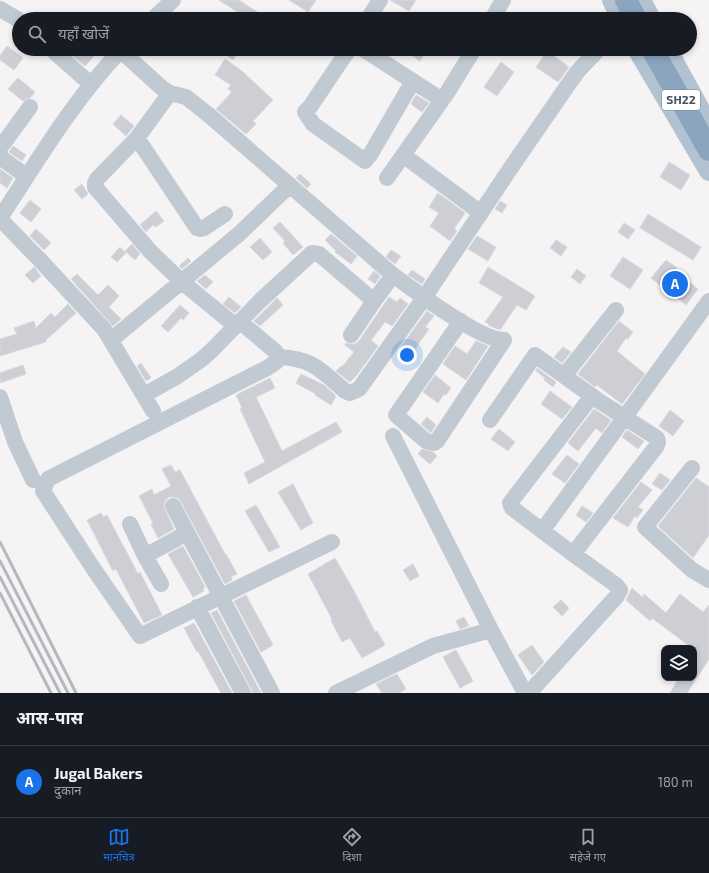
<!DOCTYPE html>
<html lang="hi">
<head>
<meta charset="utf-8">
<style>
	body { margin:0; font-family:"Exo 2","Noto Sans Devanagari",sans-serif; background:#20242c; color:#f1f3f6 }
	.controls { position:absolute; right:12px; bottom:12px; display:grid; overflow:hidden; border-radius:8px; box-shadow:0 2px 6px #0003 }
	.controls button { width:36px; height:36px; display:grid; place-items:center; padding:0; border:0; border-bottom:1px solid #363941; background:#171b24; color:#f1f3f6; font:20px sans-serif }
	.you { position:absolute; left:407px; top:355px; width:14px; height:14px; margin:-10px; border:3px solid #fff; border-radius:50%; background:#1a73e8; box-shadow:0 0 0 6px #1a73e833 }
	.badge { display:grid; place-items:center; width:26px; height:26px; border-radius:50%; background:#1a73e8; color:#fff; font-size:13px; font-weight:700 }
	.pin { position:absolute; translate:-50% -50%; border:2px solid #fff; box-shadow:0 1px 4px #0006 }
	.list { margin:0; padding:0; list-style:none }
	h2 { display:flex; justify-content:space-between; align-items:center; height:52px; margin:0; padding:0 16px; font-size:17px }
	h2 small { font-size:13px; font-weight:400; color:#9ea1a6 }
	.list li { display:grid; grid-template-columns:26px 1fr auto; gap:12px; align-items:center; box-sizing:border-box; height:72px; padding:0 16px; border-top:1px solid #363941 }
	.list b { display:block; font-size:15px; white-space:nowrap }
	.list p { margin:0; font-size:13px; white-space:nowrap; color:#9ea1a6 }
	.list em { font-size:13px; font-style:normal; color:#9ea1a6 }
	.icon { flex:none; width:22px; height:22px; fill:none; stroke:currentColor; stroke-width:2; stroke-linecap:round; stroke-linejoin:round }
	.map { position:relative; flex:none; width:709px; height:693px; overflow:hidden }
	.search { position:absolute; background:#171b24; box-shadow:0 2px 6px #0003; left:12px; right:12px; top:12px; height:44px; display:flex; align-items:center; gap:10px; box-sizing:border-box; padding:0 14px; border-radius:22px; color:#9ea1a6; font-size:15px }
	.sheet { height:124px; background:#171b24 }
	nav { display:flex; justify-content:space-around; align-items:center; box-sizing:border-box; height:56px; border-top:1px solid #363941; background:#171b24; font-size:11px; color:#9ea1a6 }
	nav a { display:grid; justify-items:center; gap:2px }
	nav .on { color:#1a73e8 }
	.map>svg:first-child { display:block }
</style>
</head>
<body>
<div class="map">
<svg width="709" height="693" viewBox="0 0 709 693">
	<rect width="100%" height="100%" fill="#f5f3f3"/>
	<path fill="#cdcfd5" stroke="#d7d9de" d="M219 0H239L268 19H248Z
		M289 0H316L308 12Z
		M390 0H416L409 11Z
		M7 46 23 58 14 70 0 60V56Z
		M71 49H100L85 66 68 52Z
		M217 49H240L233 60Z
		M402 49H428L420 61Z
		M547 51 569 67 558 82 536 67Z
		M225 59 242 71 273 100 253 121 256 124 246 134 216 109 232 92 228 89 231 85 215 75Z
		M501 62 514 72 497 96 484 87Z
		M18 78 35 92 30 98 26 99 23 101 8 89Z
		M416 95 429 103 422 112 411 104Z
		M121 115 134 126 126 136 113 124Z
		M13 146 26 155 22 161 9 152Z
		M669 162 690 175 681 190 660 177Z
		M0 169 13 178 7 188 0 183Z
		M300 174 311 184 307 188 296 178Z
		M82 184 88 194 82 199 74 190Z
		M438 193 465 213 454 229 457 231 450 241 430 226 439 213 429 207Z
		M30 200 41 209 31 222 20 213Z
		M500 201 507 205 502 213 495 209Z
		M156 211 164 221 156 227 153 225 146 232 140 225Z
		M648 214 701 247 693 260 640 228Z
		M280 222 303 247 293 255 283 243 285 241 273 228Z
		M624 223 635 230 628 239 618 232Z
		M36 229 51 243 44 250 30 236Z
		M331 234 357 256 351 264 335 252 336 251 325 240Z
		M477 236 496 247 488 261 468 249Z
		M260 238 272 252 263 260 250 247Z
		M556 240 567 247 561 256 550 248Z
		M132 244 140 254 135 260 125 251Z
		M120 247 126 253 117 262 111 257Z
		M391 250 401 256 395 264 386 257Z
		M623 257 643 270 630 289 610 276Z
		M188 258 191 261 182 269 179 266Z
		M666 260 677 268 675 271 698 289 686 305 651 278Z
		M34 267 41 276 33 283 25 275Z
		M488 267 535 296 526 310 517 305 500 330 488 325 489 324 485 322 503 297 479 283Z
		M577 269 586 276 580 284 571 277Z
		M412 270 425 279 422 284 408 275Z
		M374 271 380 276 375 284 368 279Z
		M77 274 98 295 108 285 119 296 109 307 121 319 113 326 71 279Z
		M205 275 213 282 206 289 197 281Z
		M229 297 241 307 235 313 223 304Z
		M389 297 397 302 400 298 408 304 392 326 385 322 371 340 378 346 356 376 350 382 336 371 341 366 342 367 354 352 345 345 346 343 350 344H355L359 341Z
		M277 298 283 305 260 326 254 321Z
		M68 304 76 313 46 340V342L0 356V339L17 334 14 328 34 321 36 328 51 313 55 317Z
		M180 305 189 313 183 320 181 318 168 332 161 326Z
		M427 311 434 316 425 327 429 329 416 347 417 348 412 356 400 348Z
		M619 321 633 332 628 339 626 338 617 351 645 374 622 404 597 385 595 387 578 374Z
		M476 341 488 346 466 380 443 364 455 346 467 354Z
		M563 347 571 352 562 363 554 357Z
		M141 363 151 378 146 381 137 366Z
		M23 365 26 374 0 383V373Z
		M537 368 556 382 553 387 544 380 545 378 536 371Z
		M301 374 324 385 336 396 331 405 315 395 316 394 296 383Z
		M435 375 451 388 446 395 444 394 438 403 423 392Z
		M270 378 275 388 256 397 282 451 336 422 342 432 249 484 244 473 265 462 240 409 242 408 236 395Z
		M550 391 572 407 562 419 541 404Z
		M594 409 611 420 602 433 596 428 578 451 568 443Z
		M670 410 684 421 673 436 659 426Z
		M427 417 436 425 431 433 421 424Z
		M499 429 515 442 508 451 491 439Z
		M627 430 644 441 638 449 622 437Z
		M422 449 433 452 437 456 430 464 418 454Z
		M567 455 579 464 565 483 552 474Z
		M171 465 175 472 180 470 225 554H226L237 574 231 577 232 580 225 584 181 502 178 498 174 497H169L165 501 164 505 165 510 174 529 158 538 151 524 153 523 139 496 152 489 154 495 171 486 162 469Z
		M660 473 670 480 662 490 652 484Z
		M696 478 709 487V535L693 558 658 526Z
		M641 482 652 490 638 507 643 510 637 518 635 516 628 527 613 518Z
		M293 484 313 523 301 530 278 492Z
		M256 505 280 547 269 552 245 511Z
		M582 506 593 513 586 522 576 515Z
		M101 513 103 517 107 515 138 574 140 572 162 615 144 623 116 569 113 571 87 520Z
		M183 546 205 587 203 588 204 591 193 597 168 554Z
		M335 558 354 591 375 632 377 631 385 645 362 658 350 638 342 642 331 620 332 619 308 574Z
		M413 564 419 576 410 581 403 570Z
		M632 588 642 597 644 594 666 613 680 594 703 612 709 605V659L687 693H670L679 678H694V648H690L687 646 688 645 652 618 650 621 626 600Z
		M246 595 273 645 261 652 234 601Z
		M561 600 569 608 562 616 553 607Z
		M217 610 261 693H253L211 613Z
		M464 617 469 626 460 629 456 621Z
		M194 623 211 654 232 693H221L198 651 197 652 184 628Z
		M532 645 544 662 532 675 518 655Z
		M456 650 473 681 460 688 443 657Z
		M397 674 406 689 399 693H382L376 684Z"/>
	<g fill="none" stroke-linecap="round" stroke-linejoin="round">
		<g stroke="#7690ad" stroke-width="24">
			<path id="highway" d="M626 0 636 19
				M652 49 709 150"/>
		</g>
		<path stroke="#c1cad2" stroke-width="16" d="M0 9 19 20
			M153 19 173 0
			M368 19 380 0
			M492 19 503 0
			M51 49 85 79
			M349 49 310 107 305 112 313 124 365 161 370 155 413 81
			M363 49 442 100
			M120 50 163 89 170 93 186 97 210 116 393 275C415 291 481 341 504 340
			M170 93 137 138 97 179 95 183V187L149 250 182 282 232 323H241L244 325 276 352 278 357 276 362 267 368 48 479 43 491 93 568 140 636 332 542
			M137 138 197 228 201 229 204 228 225 214
			M0 148 30 107
			M403 155 481 213
			M0 157 22 173
			M387 178 447 93 474 49
			M0 218C38 160 74 99 122 49
			M4 223 39 259 104 329 153 411
			M374 301 393 275
			M461 321 396 415 426 441 434 443 437 441 504 340
			M111 340 239 234 290 185
			M278 357C312 358 321 370 345 391L350 393 359 389 424 298 510 169 570 82 578 71 599 49
			M564 376 616 310
			M144 395 178 376 202 359 212 350 261 300 312 253 319 254 374 301 351 335
			M0 397 15 442 33 480
			M490 420 535 355 599 401 657 438 658 442 656 447 573 554
			M393 436 491 630 525 693
			M692 468 645 527 692 570 709 580
			M173 506 272 693
			M130 524 145 556 161 584
			M542 531 709 301
			M145 556 187 533
			M197 607 243 693
			M336 693 433 646 491 630
			M529 693 617 596 620 590 616 585 573 554 512 508 510 503 592 396"/>
		<path stroke="#b3c2d1" stroke-width="20" d="M612 0 621 19
			M641 0 651 19
			M637 49 709 171
			M667 49 709 126"/>
		<use href="#highway" stroke="#8ba5c1" stroke-width="22"/>
		<path stroke="#b5b8bd" stroke-width="3" d="M0 542 76 693
			M0 561 68 693
			M0 577 60 693
			M0 593 51 693"/>
	</g>
	<g text-anchor="middle" stroke-width="3" stroke-linejoin="round" paint-order="stroke">
		<rect fill="#fff" stroke="#808990" stroke-width="1" x="662" y="90" width="38" height="20" rx="3"/>
		<g font-size="12" font-weight="bold" fill="#4a5661">
			<text x="681" y="104">SH22</text>
		</g>
	</g>
</svg>
<div class="controls">
<button><svg class="icon" aria-label="layers" viewBox="0 0 24 24"><path d="M12 4l9 5-9 5-9-5zM3 14l9 5 9-5"/></svg></button>
</div>
<div class="you"></div>
<div class="pin badge" style="left:675px;top:284px">A</div>
<div class="search"><svg class="icon" aria-label="search" viewBox="0 0 24 24"><circle cx="10" cy="10" r="6"/><path d="M15 15l6 6"/></svg>यहाँ खोजें</div>
</div>
<section class="sheet">
<h2>आस-पास<small></small></h2>
<ul class="list">
<li><span class="badge">A</span><div><b>Jugal Bakers</b><p>दुकान</p></div><em>180 m</em></li>
</ul>
</section>
<nav>
<a class="on"><svg class="icon" aria-label="map" viewBox="0 0 24 24"><path d="M3 6l6-2 6 2 6-2v14l-6 2-6-2-6 2zM9 4v14M15 6v14"/></svg>मानचित्र</a>
<a><svg class="icon" aria-label="directions" viewBox="0 0 24 24"><path d="M12 3l9 9-9 9-9-9zM9 14v-3h6M13 9l2 2-2 2"/></svg>दिशा</a>
<a><svg class="icon" aria-label="saved" viewBox="0 0 24 24"><path d="M7 4h10v16l-5-4-5 4z"/></svg>सहेजे गए</a>
</nav>
</body>
</html>
